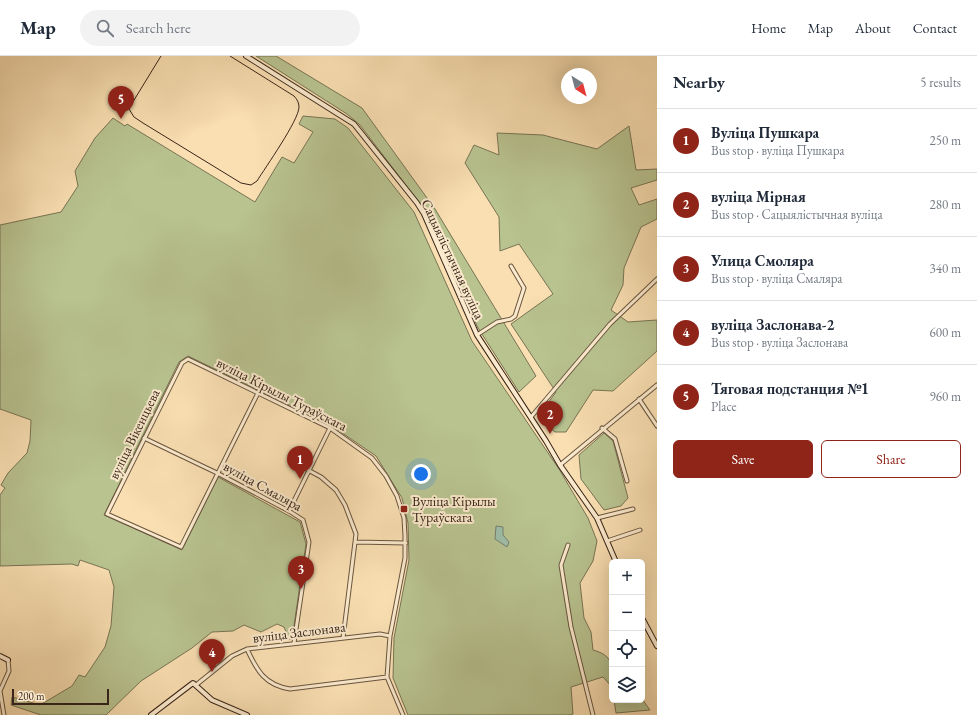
<!DOCTYPE html>
<html lang="en">
<head>
<meta charset="utf-8">
<style>
	body { margin:0; font-family:"EB Garamond",serif; background:#f2f2f3; color:#1f2937 }
	.controls { position:absolute; right:12px; bottom:12px; display:grid; overflow:hidden; border-radius:6px; box-shadow:0 4px 16px #0002 }
	.controls button { width:36px; height:36px; display:grid; place-items:center; padding:0; border:0; border-bottom:1px solid #e0e1e3; background:#fff; color:#1f2937; font:20px sans-serif }
	.compass { position:absolute; left:561px; top:12px; width:36px; height:36px; border-radius:50%; background:#fff; box-shadow:0 4px 16px #0002; rotate:144deg }
	.scale { position:absolute; left:12px; bottom:10px; width:97px; box-sizing:border-box; padding-left:4px; border:2px solid #392519; border-top:0; font-size:11px; line-height:14px; white-space:nowrap; color:#392519; -webkit-text-stroke:3px #fbeacd; paint-order:stroke }
	.you { position:absolute; left:421px; top:418px; width:14px; height:14px; margin:-10px; border:3px solid #fff; border-radius:50%; background:#1a73e8; box-shadow:0 0 0 6px #1a73e833 }
	.badge { display:grid; place-items:center; width:26px; height:26px; border-radius:50%; background:#8f2418; color:#fff; font-size:13px; font-weight:700 }
	.pin { position:absolute; translate:-50% -33px; filter:drop-shadow(0 1px 2px #0008) }
	.pin::after { content:''; position:absolute; top:21px; width:14px; height:12px; background:inherit; clip-path:polygon(0 0,100% 0,50% 100%) }
	.list { margin:0; padding:0; list-style:none }
	h2 { display:flex; justify-content:space-between; align-items:center; height:52px; margin:0; padding:0 16px; font-size:17px }
	h2 small { font-size:13px; font-weight:400; color:#747a83 }
	.list li { display:grid; grid-template-columns:26px 1fr auto; gap:12px; align-items:center; box-sizing:border-box; height:64px; padding:0 16px; border-top:1px solid #e0e1e3 }
	.list b { display:block; font-size:15px; white-space:nowrap }
	.list p { margin:0; font-size:13px; white-space:nowrap; color:#747a83 }
	.list em { font-size:13px; font-style:normal; color:#747a83 }
	.actions { display:flex; gap:8px; padding:12px 16px }
	.actions a { flex:1; padding:9px 0; border:1px solid #8f2418; border-radius:6px; text-align:center; font-size:14px; color:#8f2418 }
	.actions .main { background:#8f2418; color:#fff }
	.icon { flex:none; width:22px; height:22px; fill:none; stroke:currentColor; stroke-width:2; stroke-linecap:round; stroke-linejoin:round }
	.map { position:relative; flex:none; width:657px; height:659px; overflow:hidden }
	header { display:flex; align-items:center; gap:24px; box-sizing:border-box; height:56px; padding:0 20px; background:#fff; border-bottom:1px solid #e0e1e3 }
	header strong { font-size:19px }
	nav { display:flex; gap:22px; margin-inline-start:auto; font-size:14px }
	.search { width:280px; height:36px; background:#f2f2f3; display:flex; align-items:center; gap:10px; box-sizing:border-box; padding:0 14px; border-radius:22px; color:#747a83; font-size:15px }
	main { display:flex }
	aside { flex:1; background:#fff }
	.map>svg:first-child { display:block }
</style>
</head>
<body>
<header>
<strong>Map</strong>
<div class="search"><svg class="icon" aria-label="search" viewBox="0 0 24 24"><circle cx="10" cy="10" r="6"/><path d="M15 15l6 6"/></svg>Search here</div>
<nav><a>Home</a><a>Map</a><a>About</a><a>Contact</a></nav>
</header>
<main>
<div class="map">
<svg width="657" height="659" viewBox="0 0 657 659">
	<rect width="100%" height="100%" fill="#f9dfb2"/>
	<filter id="stains"><feTurbulence type="fractalNoise" baseFrequency=".005" numOctaves="4"/><feColorMatrix values="0 0 0 0 .2 0 0 0 0 .09 0 0 0 0 .02 0 0 0 .5 -.17"/></filter>
	<radialGradient id="worn" r=".72"><stop offset=".6" stop-color="#630" stop-opacity="0"/><stop offset="1" stop-color="#630" stop-opacity=".3"/></radialGradient>
	<path fill="#b8c390" stroke="#787454" d="M256 0H276L362 52 435 153 536 320 519 336 478 272 427 157 360 69 347 58Z
		M303 60 335 63 348 72 414 156 472 285 559 413 588 462 597 485 593 505 580 527 584 562 591 576 593 594C615 600 612 611 612 631L603 621 571 631 573 658 570 659H408L393 622 394 582 409 504 408 467 402 442 376 400 332 370 188 300 179 306 104 459 182 494 218 421 300 466 306 488 292 583H289L284 571 277 568 261 576 244 569 233 575 212 576 192 592 141 625 106 659H41L11 649 12 641 40 649 72 630 79 619 85 621 105 591 111 570 114 531 109 514 80 504 78 510 72 508 0 510V439L5 432 1 429 8 417 27 397 30 385 31 364 0 353V169L61 156 78 130 75 115 95 82 113 62 125 70 127 68 255 146 282 101 294 107 313 76 299 68Z
		M629 70 636 114 657 113V124L631 132 639 149 657 143V163L641 171 624 212 623 229 611 254 628 266 657 264V295L613 335 593 334 566 376H555L538 361 556 336 511 268 553 238 519 188 500 195 499 161 465 107 474 89 499 99 497 77 543 79 597 93Z
		M604 377 613 385 628 442 621 450 604 454 581 423 579 399Z
		M642 643 650 654 616 657 614 644Z"/>
	<path fill="#9ebda8" stroke="#76806f" d="M496 470 503 471V479L509 486 507 491 495 483Z"/>
	<g fill="none" stroke-linecap="round" stroke-linejoin="round">
		<g stroke="#69543f" stroke-width="5">
			<path id="street" d="M477 279 497 266 511 263 515 260 524 232 511 210
				M258 337 181 491 107 458 182 307 188 303 330 372 372 402 386 420 397 440 404 462 405 480V502L390 580 387 621 403 659
				M639 343 657 370
				M531 361 610 268 657 223
				M602 372 615 383 627 425
				M144 382 217 417 289 455 303 464 309 486 294 587
				M560 409 657 329
				M308 414 321 421 336 434 345 449 356 478 343 582
				M289 455 330 372
				M597 462 633 453
				M607 485 640 474
				M356 486 406 487
				M568 489 561 509 571 571 593 659
				M247 593C257 615 265 629 290 633L387 621
				M196 629 232 600 247 593 380 578 390 580
				M0 635 9 615 8 604
				M0 635 4 659"/>
		</g>
		<g stroke="#392519" stroke-width="6">
			<path id="secondary" d="M246 0 354 68 417 147 424 158 477 279 546 385 560 409 597 462 616 506
				M642 562 657 590
				M0 600 8 604
				M151 659 193 627 212 644 247 659"/>
		</g>
		<use href="#street" stroke="#fbeacd" stroke-width="3"/>
		<use href="#secondary" stroke="#fbeacd" stroke-width="4"/>
		<path stroke="#392519" stroke-width="1" d="M161 0 131 49 129 53 134 61 143 67 241 127 251 129 257 125C265 112 299 64 299 51 299 47 297 43 294 40L230 0"/>
	</g>
	<rect fill="#8f2418" stroke="#fbeacd" stroke-width="1.5" x="400" y="449" width="8" height="8" rx="2"/>
	<g text-anchor="middle" stroke-width="4" stroke-linejoin="round" paint-order="stroke">
		<g font-size="14" fill="#392519" stroke="#fbeacd">
			<text transform="translate(453 203) rotate(65)" y="5">Сацыялістычная вуліца</text>
			<text transform="translate(282 338) rotate(27)" y="5">вуліца Кірылы Тураўскага</text>
			<text transform="translate(134 378) rotate(-64)" y="5">вуліца Вікенцьева</text>
			<text transform="translate(263 430) rotate(29)" y="5">вуліца Смаляра</text>
			<text transform="translate(299 576) rotate(-7)" y="5">вуліца Заслонава</text>
		</g>
		<g font-size="14" fill="#392519" stroke="#fbeacd" text-anchor="start">
			<text x="412" y="450">Вуліца Кірылы<tspan x="412" dy="16">Тураўскага</tspan></text>
		</g>
	</g>
	<rect width="100%" height="100%" filter="url(#stains)"/>
	<rect width="100%" height="100%" fill="url(#worn)"/>
</svg>
<div class="controls">
<button>+</button>
<button>−</button>
<button><svg class="icon" aria-label="locate" viewBox="0 0 24 24"><circle cx="12" cy="12" r="6"/><path d="M12 2v4M12 18v4M2 12h4M18 12h4"/></svg></button>
<button><svg class="icon" aria-label="layers" viewBox="0 0 24 24"><path d="M12 4l9 5-9 5-9-5zM3 14l9 5 9-5"/></svg></button>
</div>
<svg class="compass" viewBox="-18 -18 36 36"><path d="M0-13l5 13h-10z" fill="#e53935"/><path d="M0 13l5-13h-10z" fill="#747a83"/></svg>
<div class="scale">200 m</div>
<div class="you"></div>
<div class="pin badge" style="left:300px;top:423px">1</div>
<div class="pin badge" style="left:550px;top:378px">2</div>
<div class="pin badge" style="left:301px;top:533px">3</div>
<div class="pin badge" style="left:212px;top:616px">4</div>
<div class="pin badge" style="left:121px;top:63px">5</div>
</div>
<aside>
<h2>Nearby<small>5 results</small></h2>
<ul class="list">
<li><span class="badge">1</span><div><b>Вуліца Пушкара</b><p>Bus stop · вуліца Пушкара</p></div><em>250 m</em></li>
<li><span class="badge">2</span><div><b>вуліца Мірная</b><p>Bus stop · Сацыялістычная вуліца</p></div><em>280 m</em></li>
<li><span class="badge">3</span><div><b>Улица Смоляра</b><p>Bus stop · вуліца Смаляра</p></div><em>340 m</em></li>
<li><span class="badge">4</span><div><b>вуліца Заслонава-2</b><p>Bus stop · вуліца Заслонава</p></div><em>600 m</em></li>
<li><span class="badge">5</span><div><b>Тяговая подстанция №1</b><p>Place</p></div><em>960 m</em></li>
</ul>
<div class="actions"><a class="main">Save</a><a>Share</a></div>
</aside>
</main>
</body>
</html>
